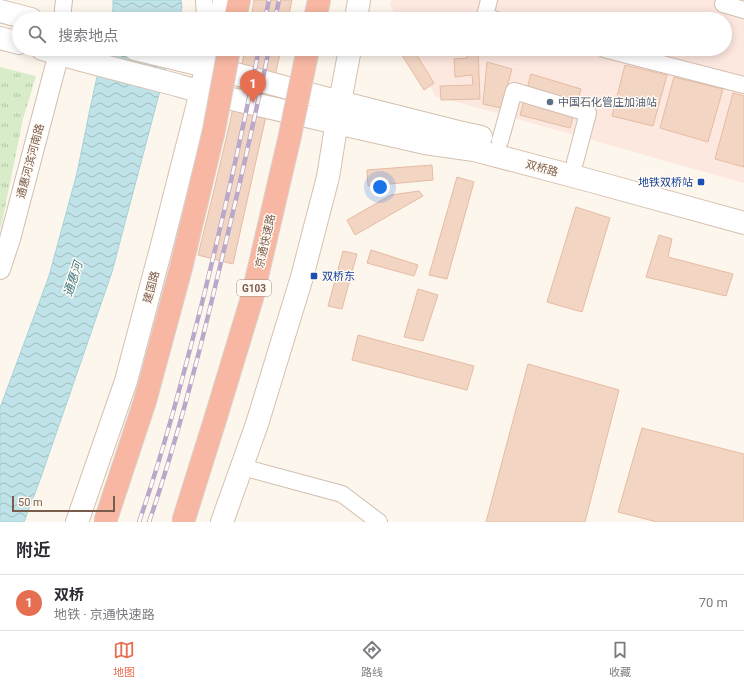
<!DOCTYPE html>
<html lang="zh">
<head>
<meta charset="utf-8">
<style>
	body { margin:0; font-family:Roboto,"Noto Sans SC",sans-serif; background:#f7f7f7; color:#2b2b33 }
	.scale { position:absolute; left:12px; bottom:10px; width:103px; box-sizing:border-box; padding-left:4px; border:2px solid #7a5c4d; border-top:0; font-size:11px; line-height:14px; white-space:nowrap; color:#7a5c4d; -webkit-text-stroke:3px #fffaf3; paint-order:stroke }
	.you { position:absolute; left:380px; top:187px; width:14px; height:14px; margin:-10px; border:3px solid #fff; border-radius:50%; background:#1a73e8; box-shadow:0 0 0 6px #1a73e833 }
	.badge { display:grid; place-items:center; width:26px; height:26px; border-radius:50%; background:#e76f51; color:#fff; font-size:13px; font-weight:700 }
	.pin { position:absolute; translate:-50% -33px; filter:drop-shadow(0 1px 2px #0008) }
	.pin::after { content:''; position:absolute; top:21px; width:14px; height:12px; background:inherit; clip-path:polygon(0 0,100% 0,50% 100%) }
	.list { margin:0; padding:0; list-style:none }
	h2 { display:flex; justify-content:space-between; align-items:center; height:52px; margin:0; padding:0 16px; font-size:17px }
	h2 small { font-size:13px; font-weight:400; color:#7c7c81 }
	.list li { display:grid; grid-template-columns:26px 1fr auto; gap:12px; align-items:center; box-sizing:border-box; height:56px; padding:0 16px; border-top:1px solid #e1e1e2 }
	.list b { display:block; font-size:15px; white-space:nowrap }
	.list p { margin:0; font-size:13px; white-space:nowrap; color:#7c7c81 }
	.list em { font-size:13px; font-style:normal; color:#7c7c81 }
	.icon { flex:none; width:22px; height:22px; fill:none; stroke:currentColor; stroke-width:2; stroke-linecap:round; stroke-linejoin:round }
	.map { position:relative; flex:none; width:744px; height:522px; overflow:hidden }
	.search { position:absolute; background:#fff; box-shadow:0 2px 10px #0003; left:12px; right:12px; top:12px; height:44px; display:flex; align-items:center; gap:10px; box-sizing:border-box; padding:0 14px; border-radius:22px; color:#7c7c81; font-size:15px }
	.sheet { height:108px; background:#fff }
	nav { display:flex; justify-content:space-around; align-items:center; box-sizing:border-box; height:56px; border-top:1px solid #e1e1e2; background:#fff; font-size:11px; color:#7c7c81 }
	nav a { display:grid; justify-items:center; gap:2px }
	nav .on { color:#e76f51 }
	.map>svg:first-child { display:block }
</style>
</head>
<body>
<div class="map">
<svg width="744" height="522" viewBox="0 0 744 522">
	<defs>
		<pattern id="park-tufts" width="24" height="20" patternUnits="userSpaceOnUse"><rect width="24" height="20" fill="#d8ecc9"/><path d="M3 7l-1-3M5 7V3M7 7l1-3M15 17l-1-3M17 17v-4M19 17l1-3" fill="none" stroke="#b4c2a5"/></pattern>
		<pattern id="water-waves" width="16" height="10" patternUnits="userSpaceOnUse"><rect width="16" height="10" fill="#bfe3e8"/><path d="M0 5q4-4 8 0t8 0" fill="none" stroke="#a0bbbe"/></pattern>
	</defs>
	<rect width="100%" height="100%" fill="#fdf6ec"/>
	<path fill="#fde8e0" d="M391 0H744V183L435 96 412 49H725V19H397L390 4Z"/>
	<path fill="url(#park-tufts)" d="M0 67 36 76 23 119 2 222 0 229Z"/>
	<path fill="url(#water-waves)" stroke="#a5d3da" d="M113 0H181L182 7 179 19H110L113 9Z
		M103 49H171L112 272 40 480 24 522H0V408L49 276 77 173 90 109Z"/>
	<path fill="#f3d5c3" stroke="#e6bba3" d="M254 0H292L288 19H251Z
		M245 49H281L233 264 198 255 214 190 230 122Z
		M398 49H413L434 83 424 90Z
		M422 49H451L422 51Z
		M467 49H478L480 99 441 100 440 86 473 85 472 75 455 77 454 59 467 58Z
		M487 62 512 69 501 108 483 104Z
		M625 65 667 75 653 126 612 116Z
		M531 74 581 89 570 128 520 115Z
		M674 77 723 89 708 142 660 128Z
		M733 93 744 96V167L715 159Z
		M432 165 433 180 368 186 367 170Z
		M457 177 474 182 447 279 429 275Z
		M419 191 423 196 355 235 347 220 391 195Z
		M576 207 610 218 582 312 547 302Z
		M659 235 672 239 668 257 733 274 726 296 646 277Z
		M371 250 418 265 414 276 367 263Z
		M343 251 357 254 342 309 328 306Z
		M418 289 438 295 423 341 404 337Z
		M358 335 474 366 467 390 352 360Z
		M528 364 619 390 585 522H486Z
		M642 428 744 454V522H657L618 512Z"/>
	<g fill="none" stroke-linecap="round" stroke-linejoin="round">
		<g stroke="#d1beb0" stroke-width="18">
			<path id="minor" d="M204 0 205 19
				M489 0 485 16 494 19
				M725 0 723 4 744 10
				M62 19 64 0
				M604 49 744 85
				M500 141 514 91 588 113 575 162
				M242 467 342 494 379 522"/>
		</g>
		<g stroke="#d1beb0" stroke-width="22">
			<path id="tertiary" d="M0 269 10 239 59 53"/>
		</g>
		<g stroke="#d6c0b0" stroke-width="24">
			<path id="secondary" d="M0 11 31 19
				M221 19 224 0
				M356 19 359 0
				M0 38 19 43
				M42 49 81 60 177 85 201 92 337 123 425 143 474 150 584 179 744 223
				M135 49 206 66 340 102 458 132 481 137
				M77 522 126 381 163 241 201 92 206 66 211 49
				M222 522 257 424 302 277 328 177 340 102 350 49"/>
		</g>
		<g stroke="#dad1cd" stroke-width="24">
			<path id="motorway" d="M235 19 239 0
				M315 19 319 0"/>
		</g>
		<use href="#minor" stroke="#fff" stroke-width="16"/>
		<use href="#tertiary" stroke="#fff" stroke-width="20"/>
		<use href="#secondary" stroke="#fff" stroke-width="22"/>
		<use href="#motorway" stroke="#f7b7a3" stroke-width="22"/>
		<g stroke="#b9a8c9" stroke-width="4.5">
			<path id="rail" d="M265 19 269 0
				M275 19 279 0
				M139 522C164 450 183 377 202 303 223 219 242 134 259 49
				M149 522C176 444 197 363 216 283 235 205 253 127 269 49"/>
		</g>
		<use href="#rail" stroke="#fffaf3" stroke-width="3" stroke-dasharray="9" stroke-linecap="butt"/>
		<g stroke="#dad1cd" stroke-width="24" stroke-linecap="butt">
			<path id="motorway-bridge" d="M105 522 145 401 181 268 214 130 229 49
				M183 522 215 420 252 298 289 140 308 49"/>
		</g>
		<use href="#motorway-bridge" stroke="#f7b7a3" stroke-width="22"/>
	</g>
	<circle fill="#5c6f8a" stroke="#fffaf3" stroke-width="1.5" cx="550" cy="102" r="4"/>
	<g fill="#1a4fb4" stroke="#fffaf3" stroke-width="1.5">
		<rect x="697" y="178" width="8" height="8" rx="2"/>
		<rect x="310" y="272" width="8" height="8" rx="2"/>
	</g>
	<g text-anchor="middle" stroke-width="3" stroke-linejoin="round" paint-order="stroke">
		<rect fill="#fffaf3" stroke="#a28b7f" stroke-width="1" x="237" y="280" width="34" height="16" rx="3"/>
		<g font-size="10" font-weight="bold" fill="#7a5c4d">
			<text x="254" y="292">G103</text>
		</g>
		<g font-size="11" fill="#4e5e75" stroke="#fffaf3" text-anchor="start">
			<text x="558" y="106">中国石化管庄加油站</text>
		</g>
		<g font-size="11" fill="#7a5c4d" stroke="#fffaf3">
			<text transform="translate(30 161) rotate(-75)" y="4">通惠河滨河南路</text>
			<text transform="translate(542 168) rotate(15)" y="4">双桥路</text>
			<text transform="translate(265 241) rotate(-77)" y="4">京通快速路</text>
			<text transform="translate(151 287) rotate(-75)" y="4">建国路</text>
		</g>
		<g font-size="11" fill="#164399" stroke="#fffaf3" text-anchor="end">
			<text x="693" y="186">地铁双桥站</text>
			<text x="322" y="280" text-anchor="start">双桥东</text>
		</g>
		<g font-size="12" font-style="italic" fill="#437c86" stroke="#fffaf3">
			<text transform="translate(73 279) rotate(-72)" y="4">通惠河</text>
		</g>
	</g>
</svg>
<div class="scale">50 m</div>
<div class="you"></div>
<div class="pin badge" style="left:253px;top:103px">1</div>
<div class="search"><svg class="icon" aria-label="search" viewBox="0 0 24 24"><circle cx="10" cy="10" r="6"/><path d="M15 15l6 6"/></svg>搜索地点</div>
</div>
<section class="sheet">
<h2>附近<small></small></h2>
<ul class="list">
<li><span class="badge">1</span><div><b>双桥</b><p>地铁 · 京通快速路</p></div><em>70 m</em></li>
</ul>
</section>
<nav>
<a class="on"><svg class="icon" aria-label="map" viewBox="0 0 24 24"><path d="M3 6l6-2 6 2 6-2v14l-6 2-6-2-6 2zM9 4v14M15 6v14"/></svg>地图</a>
<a><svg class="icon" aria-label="directions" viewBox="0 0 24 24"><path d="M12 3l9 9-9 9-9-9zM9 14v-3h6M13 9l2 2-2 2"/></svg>路线</a>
<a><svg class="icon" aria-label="saved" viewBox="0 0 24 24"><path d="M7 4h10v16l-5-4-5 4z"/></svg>收藏</a>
</nav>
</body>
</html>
